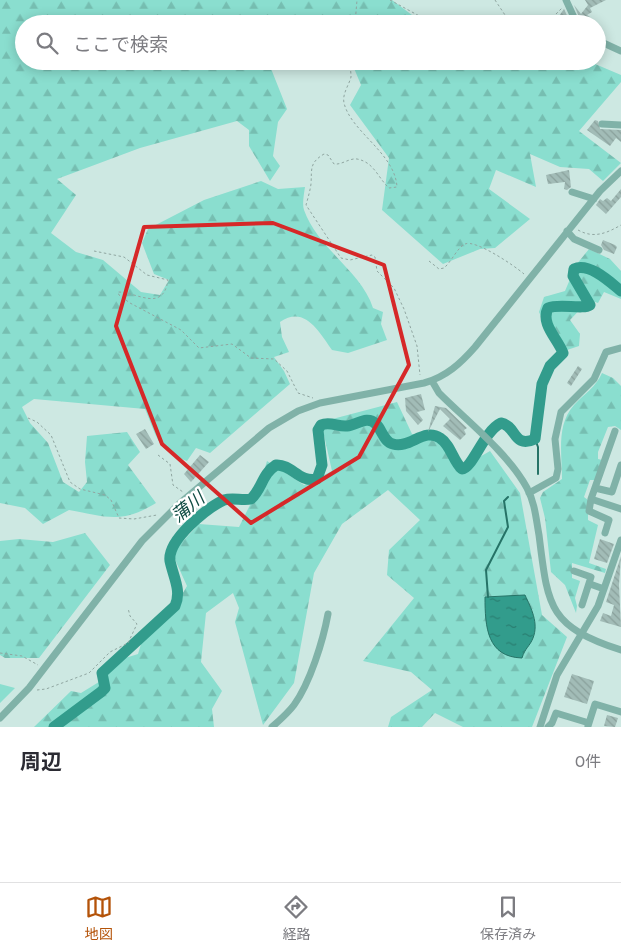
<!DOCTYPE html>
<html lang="ja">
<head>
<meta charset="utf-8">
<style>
	body { margin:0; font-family:"Varela Round","Noto Sans JP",sans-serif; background:#f7f7f7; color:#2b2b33 }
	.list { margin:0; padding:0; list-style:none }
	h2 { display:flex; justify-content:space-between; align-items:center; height:65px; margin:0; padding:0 20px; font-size:21px }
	h2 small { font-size:16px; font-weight:400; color:#7c7c81 }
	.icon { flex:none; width:28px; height:28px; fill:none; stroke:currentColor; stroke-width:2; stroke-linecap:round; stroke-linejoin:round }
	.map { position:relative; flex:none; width:621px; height:727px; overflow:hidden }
	.search { position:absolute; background:#fff; box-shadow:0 2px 12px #0003; left:15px; right:15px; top:15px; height:55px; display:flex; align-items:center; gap:12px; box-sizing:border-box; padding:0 18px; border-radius:28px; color:#7c7c81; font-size:19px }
	.sheet { height:155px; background:#fff }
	nav { display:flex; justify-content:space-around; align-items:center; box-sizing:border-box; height:70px; border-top:1px solid #e1e1e2; background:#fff; font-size:14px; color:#7c7c81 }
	nav a { display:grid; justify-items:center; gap:2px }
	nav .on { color:#b45309 }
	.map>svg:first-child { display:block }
</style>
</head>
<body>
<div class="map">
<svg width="621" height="727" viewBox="0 0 621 727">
	<defs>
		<pattern id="forest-firs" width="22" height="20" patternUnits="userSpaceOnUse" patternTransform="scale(1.25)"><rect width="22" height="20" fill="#8adecf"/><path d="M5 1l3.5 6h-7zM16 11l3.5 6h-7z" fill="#76beb1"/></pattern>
		<pattern id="water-ripples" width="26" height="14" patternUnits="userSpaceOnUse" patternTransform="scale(1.25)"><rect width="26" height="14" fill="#329c8c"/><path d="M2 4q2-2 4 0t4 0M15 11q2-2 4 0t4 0" fill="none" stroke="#297e71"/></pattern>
		<pattern id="building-back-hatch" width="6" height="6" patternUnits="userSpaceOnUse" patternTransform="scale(1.25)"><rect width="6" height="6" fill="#a2bcb7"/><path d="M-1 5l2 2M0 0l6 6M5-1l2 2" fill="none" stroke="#8aa19c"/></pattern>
	</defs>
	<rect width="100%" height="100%" fill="#cde8e2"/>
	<path fill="url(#forest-firs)" d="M0 0H392L424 24H24V61H268L287 109 278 122 273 156 280 166 270 181 249 146V130L237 121 140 148 57 179 76 195 51 233 76 252 103 260 141 292 160 295 169 280 154 274 142 243 148 229 204 200 261 181 278 189 305 187C304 194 302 204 304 210 318 249 362 272 373 308L383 312 381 324 387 340 348 353 332 350C319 332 305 305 280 322L282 337 289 352 274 357 284 371 290 384 210 453 196 448 187 461C156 450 157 436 145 409L34 399 22 407 30 423 48 443 63 482 79 492 87 482 85 462 87 436 127 432 140 452 128 465 156 503C122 524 107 517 69 510L43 524 25 508 0 503Z
		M351 61H588L621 75V82L579 131 621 163 603 181 589 169 560 167 530 154 536 187 496 170 489 189 530 219 495 248 480 249 443 264 382 210 389 158 350 105 361 85Z
		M589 249 610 259 621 271V299L604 292 598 303 589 300 570 320 580 334 579 346 558 353 539 312 544 297 565 291 576 265Z
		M602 373 613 378 621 386V430L615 426 608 427 598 452V459L602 460 595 480H590L584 497 588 500 586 512 588 514V520L598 525 589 563 606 569 605 573 572 563V578L580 581 575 598 577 606 576 613 565 585 551 572 545 518 540 498 543 492 562 479C562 454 556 425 574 405 584 394 596 387 602 373Z
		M397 402 412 434H434L464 466 490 451 520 493 542 615 567 637 532 727H463L435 713 422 727H388L391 717 432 690 411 672 363 661 414 598 387 575 389 550 420 520 388 490 342 524 314 573 294 683 263 725 235 622 239 608 233 593 206 613 201 662 222 691 212 709 214 727H34L71 691 81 693 107 677 106 664 138 654 144 634 175 606 187 586 172 553 199 524 239 527 259 487 267 461 304 485 332 471 321 422Z
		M85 533 110 565 39 658H5L0 655V541L19 539 53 542Z
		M0 684 15 688 0 703Z"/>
	<path fill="url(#water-ripples)" stroke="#267367" d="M525 595C531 608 539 623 533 638 530 646 525 648 522 658 487 657 485 627 485 597Z"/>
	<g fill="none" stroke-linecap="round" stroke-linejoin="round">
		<path stroke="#267367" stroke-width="2" d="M535 439 538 447V474
			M488 597 486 570 508 527 504 501 508 497"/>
		<path stroke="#329c8c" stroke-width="11" d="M54 727 101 692 105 688 102 673 175 606C182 591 173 576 170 561 167 540 207 508 224 500 233 497 242 501 251 499 262 489 262 474 276 465 292 464 299 483 317 479L322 465 318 430 321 425C330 421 338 427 347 426 357 425 367 415 376 424 382 430 384 442 393 444 410 449 424 427 440 438 451 445 453 461 462 469 472 469 484 431 501 423 517 426 513 449 535 439L542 384 550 366 563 353C558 339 540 324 548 308 560 303 582 310 590 305L573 276 574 269C589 262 610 282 621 291"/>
	</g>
	<path fill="url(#building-back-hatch)" d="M585 0H606L590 8 592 12 587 15 590 17 585 22 580 19 574 5 581 14 588 5Z
		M564 9 571 24H562L559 16Z
		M595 120 598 121 600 129 621 130V142L616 138 610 146 587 130Z
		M569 170 571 187 567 190 564 189 565 182 548 184 546 175Z
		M621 189V197L606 214 596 205 600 199 603 201 607 198 611 201Z
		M603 240 615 245 617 247 614 254 604 250 601 245Z
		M578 366 582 369 571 386 567 383Z
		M421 394 425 410 417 412 423 420 418 425 406 411 405 398Z
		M435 406 446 408 467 428 464 430 466 434 460 440 443 426 450 419 440 409 428 432Z
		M145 429 154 444 146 449 136 434Z
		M200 455 209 462 191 482 184 474Z
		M600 539 614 544 607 563 594 559Z
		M621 556 619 585 621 627 600 621 603 613 611 616 614 605 606 602Z
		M572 674 594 681 587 704 564 697Z
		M607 715 618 718 615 727 604 726Z"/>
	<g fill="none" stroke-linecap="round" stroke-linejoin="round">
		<path stroke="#90a6a1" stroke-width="1" stroke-dasharray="2.5 2.5" stroke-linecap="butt" d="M390 0 423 18 427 24
			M495 0 511 24
			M355 24 357 0
			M481 24H490
			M555 24 556 14 563 7
			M350 61C350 66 351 72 351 77 349 85 342 94 344 103 351 132 395 153 397 187L389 188C378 178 374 162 357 159 349 158 342 165 334 164L328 155 324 154C309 163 312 169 311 184 310 191 308 198 306 205L341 258 350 260 372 255 375 257 377 271 394 288 404 309 417 346 420 375
			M578 230C594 239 607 233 621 225
			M94 251 124 257 147 275 168 280C163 313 137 292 118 292L119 295 130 303 181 330 199 348 232 344 251 358 274 359 287 371 298 393 313 398
			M429 261 439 269 444 268C452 261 457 248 465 244 475 239 515 266 524 274
			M28 418 37 422 51 435 70 482 80 489 105 495 111 500 119 518 134 519 157 515
			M158 455 170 464 173 485 183 492
			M0 653 22 656 38 665
			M37 690 46 689 89 673 110 652 128 643 137 624 130 616 128 608"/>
		<path stroke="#80b2a8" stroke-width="7" d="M566 0 577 24
			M597 40 621 51
			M602 124 621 125
			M572 192 594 199
			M567 231 574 239 599 250
			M432 381 439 393C467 421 508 453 527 488 535 503 536 519 539 535 548 607 548 626 621 650
			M615 431 591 499 621 509
			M595 488 612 492 621 465
			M529 493 556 478 558 469 555 439 561 412 594 379 606 352 621 348
			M591 499 589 511 609 520 605 533
			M574 571 591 577 582 605
			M590 584 604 589
			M0 718 29 688 142 541 179 504 269 428 298 411 320 403 424 383C446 377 461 363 475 347L600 191 621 171
			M588 726 595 704 621 712
			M272 727C280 720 288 713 294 705 310 683 323 641 328 614
			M540 727 557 675 598 606 621 540
			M548 727 552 723 556 713 589 723"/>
	</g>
	<path fill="none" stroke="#d62828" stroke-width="4" stroke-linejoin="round" d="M273 223 384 265 409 365 359 457 251 523 162 444 116 326 144 227Z"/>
	<g text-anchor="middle" stroke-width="4.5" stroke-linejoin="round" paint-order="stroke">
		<g font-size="18" font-style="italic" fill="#114d45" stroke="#fff">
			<text transform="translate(188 507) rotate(-39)" y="6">蒲川</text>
		</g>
	</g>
</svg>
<div class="search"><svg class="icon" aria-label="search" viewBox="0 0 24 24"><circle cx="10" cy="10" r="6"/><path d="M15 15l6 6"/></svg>ここで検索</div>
</div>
<section class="sheet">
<h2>周辺<small>0件</small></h2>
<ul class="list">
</ul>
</section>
<nav>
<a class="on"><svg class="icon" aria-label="map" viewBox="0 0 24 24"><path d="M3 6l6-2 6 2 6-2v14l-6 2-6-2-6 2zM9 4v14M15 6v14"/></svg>地図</a>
<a><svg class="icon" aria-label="directions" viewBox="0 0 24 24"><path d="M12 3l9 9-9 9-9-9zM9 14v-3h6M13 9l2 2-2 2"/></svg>経路</a>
<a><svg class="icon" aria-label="saved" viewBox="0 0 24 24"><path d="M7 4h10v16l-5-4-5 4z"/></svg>保存済み</a>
</nav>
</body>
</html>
